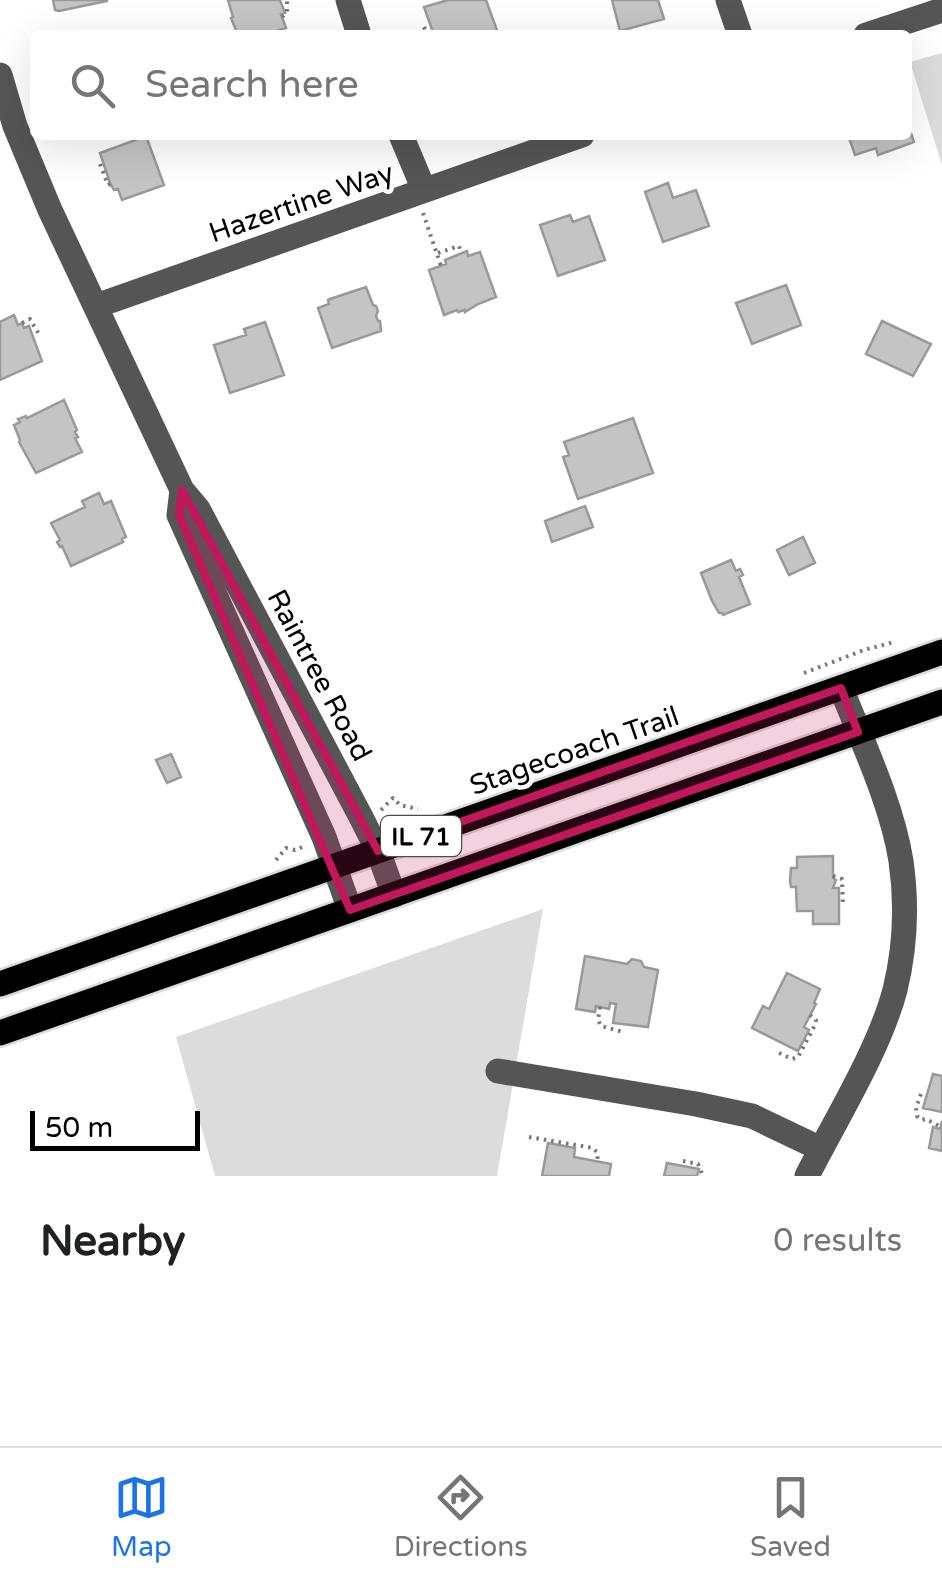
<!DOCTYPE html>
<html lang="en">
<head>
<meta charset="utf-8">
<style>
	body { margin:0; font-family:"Varela Round",sans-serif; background:#f6f6f6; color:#202124 }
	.scale { position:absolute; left:30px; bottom:25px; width:170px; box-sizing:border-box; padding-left:10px; border:5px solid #000; border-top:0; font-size:28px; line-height:35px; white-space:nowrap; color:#000; -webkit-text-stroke:8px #fff; paint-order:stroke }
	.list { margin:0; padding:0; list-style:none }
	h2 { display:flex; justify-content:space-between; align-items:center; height:130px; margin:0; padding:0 40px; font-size:42px }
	h2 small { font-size:32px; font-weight:400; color:#757577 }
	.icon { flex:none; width:55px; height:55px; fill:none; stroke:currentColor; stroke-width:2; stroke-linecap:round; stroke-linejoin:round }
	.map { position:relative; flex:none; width:942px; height:1176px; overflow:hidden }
	.search { position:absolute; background:#fff; box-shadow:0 10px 40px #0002; left:30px; right:30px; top:30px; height:110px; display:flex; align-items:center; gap:25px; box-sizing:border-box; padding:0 35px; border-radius:10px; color:#757577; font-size:38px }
	.sheet { height:270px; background:#fff }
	nav { display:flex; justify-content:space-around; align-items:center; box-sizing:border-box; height:140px; border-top:2px solid #e0e0e0; background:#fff; font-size:28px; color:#757577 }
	nav a { display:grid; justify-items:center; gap:5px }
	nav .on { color:#1a73e8 }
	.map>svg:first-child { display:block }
</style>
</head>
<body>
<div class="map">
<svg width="942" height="1176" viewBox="0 0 942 1176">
	<rect width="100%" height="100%" fill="#fff"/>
	<path fill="#dcdcdc" d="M942 53V165L910 62Z
		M543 909 497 1176H215L176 1037Z"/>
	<path fill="#c4c4c4" stroke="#999" stroke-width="2.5" d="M53 0H107V1L59 11 55 10Z
		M228 0H280L285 13 281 14 286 28 264 35H238L231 18 233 17Z
		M448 0H486L498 33 434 35 424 7Z
		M658 0 664 19 620 31 612 0Z
		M907 121 914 142 878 155 876 148 855 155 848 135H907Z
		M146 136 164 185 122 200 118 189 114 190 110 183 100 153Z
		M668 183 673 198 696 190 709 226 663 242 645 192Z
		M570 215 573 222 589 216 605 260 558 276 540 225Z
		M467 251 468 256 480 252 496 297 478 304 465 312V310L458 312 457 310 444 315 429 270 446 264 445 260Z
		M786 285 801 325 752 344 736 303Z
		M366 287 373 305 376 306 378 311 376 316 378 321H380L381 331 332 348 318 308 329 304 328 300 330 299Z
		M14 315 18 325 22 323 24 328 29 326 42 361 0 380V322Z
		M882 321 931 344 913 376 866 354Z
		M265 322 284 375 230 393 214 345 246 335 244 329Z
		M64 400 77 430 75 432 78 437 75 438 82 452 36 473 19 442 20 440 14 425 20 422 18 419 26 416 27 418Z
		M633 418 653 473 578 499 563 457 569 455 564 442Z
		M99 493 104 504 111 501 126 537 122 539 123 542 71 566 62 546 60 547 57 542 60 540 51 523 85 507 82 501Z
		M585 506 593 527 552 542 545 521Z
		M803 537 815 563 789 575 777 550Z
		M731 560 736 571 740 569 743 575 739 577 750 604 723 615 722 613H719L712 601 701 573Z
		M171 754 181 777 167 783 156 760Z
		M833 856V878L836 880 833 888H839V924H813V911H797L796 887H791L790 881 791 868H797V857Z
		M585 956 627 964 632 959 641 961 644 967 658 970 648 1027 613 1023 616 1004 610 1003 609 1009 596 1006 595 1012 576 1009Z
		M787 973 820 989 814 1003 816 1004 804 1027 809 1030 798 1051 752 1028 763 1006 769 1009Z
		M933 1074 942 1076V1112L923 1108Z
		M942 1121V1151L929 1148 933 1127 940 1129Z
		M548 1143 575 1148 574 1157 611 1164 609 1176H542Z
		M667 1163 699 1169 697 1176H664Z"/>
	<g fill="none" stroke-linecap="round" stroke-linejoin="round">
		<g stroke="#dbdbdb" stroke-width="30">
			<path id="major" d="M0 984 942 652
				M0 1033 942 702"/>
		</g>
		<path stroke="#777" stroke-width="4" stroke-dasharray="2.5 5" stroke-linecap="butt" d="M282 17 287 12V0
			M424 27 428 35
			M100 164 108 185 112 183
			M423 213 441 266
			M438 253 459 246 461 253
			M22 323 30 319 40 336
			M804 673 864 650 894 642
			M381 810 393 798 400 805 418 809
			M276 860 286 848 295 850 305 846
			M833 876 842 879 843 907
			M600 1007 598 1020 601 1026 623 1032
			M779 1053 792 1059 798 1057 815 1025 816 1020 810 1015
			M921 1094 916 1108 917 1116 921 1120 926 1119 941 1127
			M529 1137 593 1148 597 1152 598 1162
			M683 1161 698 1164 703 1176"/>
		<path stroke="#555" stroke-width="25" d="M348 0 359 35
			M728 0 740 35
			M866 35 942 10
			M0 75 15 126 50 210 182 490 198 509 362 819 378 851 394 895
			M401 135 424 190
			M96 306 582 135
			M182 490 179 515 324 837 350 910
			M498 1071 696 1104 752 1116 821 1149
			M807 1176C836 1119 879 1050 895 990 905 949 907 903 901 861 892 804 862 741 841 688"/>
		<use href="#major" stroke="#000" stroke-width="25"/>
	</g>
	<path fill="#c2185b" fill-opacity="0.2" stroke="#c2185b" stroke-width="8" stroke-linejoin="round" d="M182 490 378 851 841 688 858 732 350 910 179 515Z"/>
	<g text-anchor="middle" stroke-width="9" stroke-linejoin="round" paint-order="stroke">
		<rect fill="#fff" stroke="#4c4c4c" stroke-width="2.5" x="381" y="816" width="80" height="40" rx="8"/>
		<g font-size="25" font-weight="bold" fill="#000">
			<text x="421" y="845">IL 71</text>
		</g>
		<g font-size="28" fill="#000" stroke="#fff">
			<text transform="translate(301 202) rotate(-19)" y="10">Hazertine Way</text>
			<text transform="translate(320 675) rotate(62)" y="10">Raintree Road</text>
			<text transform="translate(574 750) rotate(-19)" y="10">Stagecoach Trail</text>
		</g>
	</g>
</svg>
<div class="scale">50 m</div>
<div class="search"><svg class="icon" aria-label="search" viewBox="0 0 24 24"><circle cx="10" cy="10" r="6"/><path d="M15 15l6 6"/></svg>Search here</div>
</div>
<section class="sheet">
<h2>Nearby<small>0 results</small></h2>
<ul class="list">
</ul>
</section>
<nav>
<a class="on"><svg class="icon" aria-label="map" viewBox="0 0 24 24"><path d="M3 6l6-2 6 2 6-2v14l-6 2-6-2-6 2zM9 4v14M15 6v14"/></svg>Map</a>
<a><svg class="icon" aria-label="directions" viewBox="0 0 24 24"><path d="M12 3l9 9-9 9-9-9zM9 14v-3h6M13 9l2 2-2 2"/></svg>Directions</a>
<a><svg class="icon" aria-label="saved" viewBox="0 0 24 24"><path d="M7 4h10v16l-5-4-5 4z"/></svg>Saved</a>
</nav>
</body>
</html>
